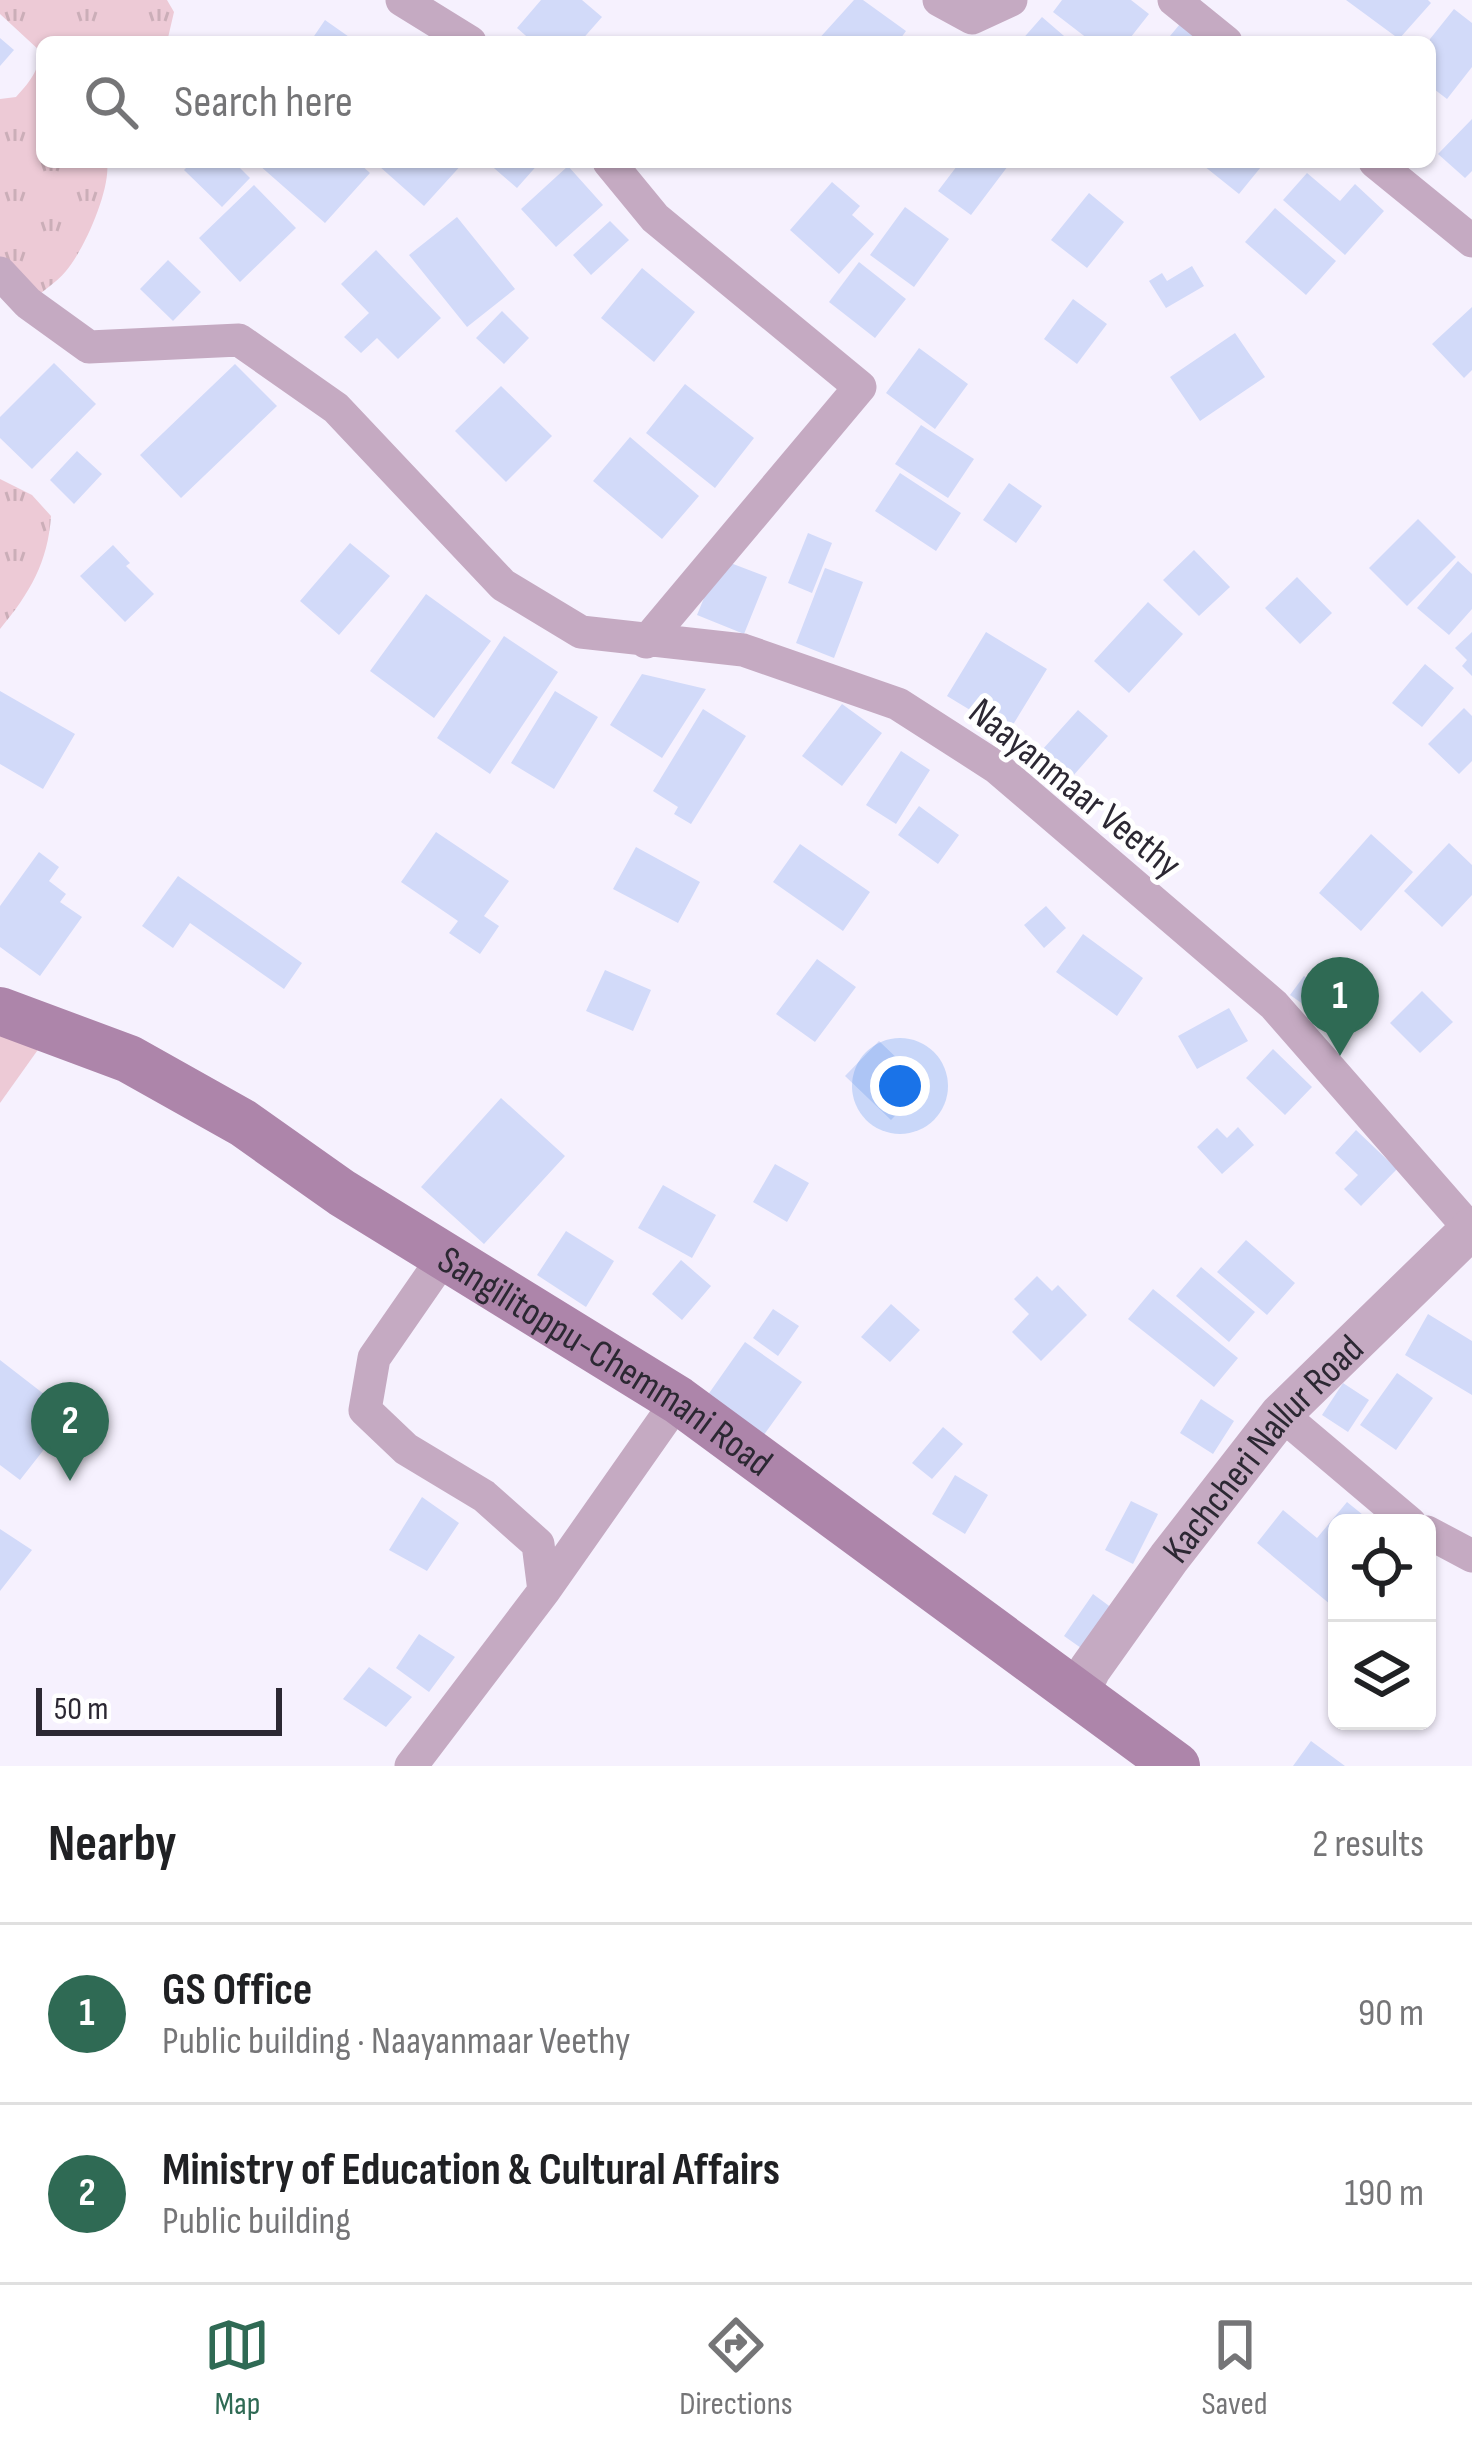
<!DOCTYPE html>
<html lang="en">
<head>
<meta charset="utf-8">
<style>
	body { margin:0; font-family:"Sofia Sans Condensed",sans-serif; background:#f2f2f2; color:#202124 }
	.controls { position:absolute; right:36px; bottom:36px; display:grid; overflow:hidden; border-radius:18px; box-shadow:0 3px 9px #0004 }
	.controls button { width:108px; height:108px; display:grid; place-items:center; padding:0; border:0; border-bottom:3px solid #e0e0e0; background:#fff; color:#202124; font:60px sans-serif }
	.scale { position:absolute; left:36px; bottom:30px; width:246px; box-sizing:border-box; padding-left:12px; border:6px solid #2c2833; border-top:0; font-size:33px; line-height:42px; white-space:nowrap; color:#2c2833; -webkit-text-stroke:9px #fff; paint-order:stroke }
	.you { position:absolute; left:900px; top:1086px; width:42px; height:42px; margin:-30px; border:9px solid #fff; border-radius:50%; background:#1a73e8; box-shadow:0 0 0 18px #1a73e833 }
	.badge { display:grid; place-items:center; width:78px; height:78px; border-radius:50%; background:#2f6a54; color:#fff; font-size:39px; font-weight:700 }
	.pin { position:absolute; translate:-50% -99px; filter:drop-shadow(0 3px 6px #0008) }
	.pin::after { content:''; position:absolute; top:63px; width:42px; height:36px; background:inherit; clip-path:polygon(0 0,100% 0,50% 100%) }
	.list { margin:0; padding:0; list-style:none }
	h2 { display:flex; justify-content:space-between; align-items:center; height:156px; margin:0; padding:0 48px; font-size:51px }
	h2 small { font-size:39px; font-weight:400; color:#757577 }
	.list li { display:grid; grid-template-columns:78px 1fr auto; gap:36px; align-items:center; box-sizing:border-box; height:180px; padding:0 48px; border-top:3px solid #e0e0e0 }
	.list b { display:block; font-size:45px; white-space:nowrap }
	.list p { margin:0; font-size:39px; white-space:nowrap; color:#757577 }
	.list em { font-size:39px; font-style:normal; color:#757577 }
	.icon { flex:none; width:66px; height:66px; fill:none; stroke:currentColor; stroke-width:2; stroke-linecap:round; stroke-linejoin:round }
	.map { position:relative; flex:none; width:1472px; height:1766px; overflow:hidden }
	.search { position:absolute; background:#fff; box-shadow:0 3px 9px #0004; left:36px; right:36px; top:36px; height:132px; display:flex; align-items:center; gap:30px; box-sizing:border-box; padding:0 42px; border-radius:18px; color:#757577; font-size:45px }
	.sheet { height:516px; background:#fff }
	nav { display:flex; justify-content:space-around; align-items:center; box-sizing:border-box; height:168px; border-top:3px solid #e0e0e0; background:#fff; font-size:33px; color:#757577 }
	nav a { display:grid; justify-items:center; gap:6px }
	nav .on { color:#2f6a54 }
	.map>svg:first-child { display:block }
</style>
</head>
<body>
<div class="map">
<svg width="1472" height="1766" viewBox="0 0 1472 1766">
	<defs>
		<pattern id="grass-tufts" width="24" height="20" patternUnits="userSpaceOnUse" patternTransform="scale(3)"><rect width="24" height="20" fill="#edcad6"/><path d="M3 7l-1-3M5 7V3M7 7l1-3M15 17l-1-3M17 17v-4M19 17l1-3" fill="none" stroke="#cbaeb8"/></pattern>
	</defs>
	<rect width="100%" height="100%" fill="#f6f1fe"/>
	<path fill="url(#grass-tufts)" d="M0 0H167L174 12 167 42H42V162H107C111 189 84 250 66 271 56 283 40 293 28 303L0 273V99L16 97C28 84 40 70 40 51L0 14Z
		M0 479 32 495 51 516C48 562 30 593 0 629Z"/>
	<path fill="#edcad6" d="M0 1011 52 1030 0 1103Z"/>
	<path fill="#d2daf9" d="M541 0H582L602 17 580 42H533L517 28Z
		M854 0H863L906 31 898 42H816Z
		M1062 0H1131L1149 14 1127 42H1092L1053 12Z
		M1346 0H1428L1431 3 1399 39Z
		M1454 9 1472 23V67L1447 99 1430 86V39Z
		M1042 17 1071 42H1020Z
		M325 20 352 39 350 42H310Z
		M1180 24 1203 42H1165Z
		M0 38 14 50 0 66Z
		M1472 119V171L1465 178 1438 154Z
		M192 162H234L250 178 222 207 184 170Z
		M262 162H358L370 173 325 223 259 165Z
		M382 162H464L424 206 379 166Z
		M487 162H540L517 188Z
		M960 162H1011L971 215 938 191Z
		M1199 162H1265L1239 194Z
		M568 166 603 205 556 247 521 209Z
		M1307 173 1340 201 1355 184 1384 211 1345 255 1283 200Z
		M832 182 860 206 852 215 874 234 839 274 790 230Z
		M254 185 296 228 240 282 199 238Z
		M1089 193 1124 222 1087 268 1051 240Z
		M905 207 949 239 914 287 870 255Z
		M1275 208 1336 261 1306 295 1245 242Z
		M457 217 515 289 467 327 409 255Z
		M610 221 629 240 591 275 573 255Z
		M376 250 441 318 398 359 377 338 361 353 344 337 369 313 341 284Z
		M168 260 201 292 173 321 140 289Z
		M859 262 906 299 875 338 829 302Z
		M1192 266 1204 286 1166 308 1149 281 1162 273 1167 281Z
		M642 268 695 312 654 362 601 318Z
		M1073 299 1107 324 1077 364 1044 339Z
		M1472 307V370L1464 378 1432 344Z
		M502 311 529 338 504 364 476 338Z
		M1235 333 1265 377 1200 421 1170 377Z
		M919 348 968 384 935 429 886 393Z
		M54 363 96 404 32 469 0 438V417Z
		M235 364 277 406 181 498 140 455Z
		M685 384 754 438 715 488 646 433Z
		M501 386 552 436 506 482 455 431Z
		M921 425 974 459 948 498 895 464Z
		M630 437 699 496 662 539 593 481Z
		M77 451 102 474 74 504 50 480Z
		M900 473 961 513 936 551 875 511Z
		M1009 483 1042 506 1016 543 983 520Z
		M1418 519 1456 557 1407 606 1369 568Z
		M808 533 832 543 812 593 788 583Z
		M350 543 390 576 339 635 300 601Z
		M113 545 130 563 126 566 154 594 125 622 80 576Z
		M1194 550 1230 587 1199 616 1163 580Z
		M720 559 767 577 744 634 697 615Z
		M1458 561 1472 574V609L1449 635 1417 608Z
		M825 568 863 582 834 658 796 643Z
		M1297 577 1332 613 1300 644 1265 608Z
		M426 594 491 641 434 718 370 671Z
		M1148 602 1183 634 1129 693 1094 661Z
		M986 632 1047 669 1008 733 947 696Z
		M1472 632V676L1462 666 1467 660 1455 648Z
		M504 636 558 672 490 774 437 738Z
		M1425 664 1454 688 1422 727 1392 703Z
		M642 674 706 689 662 758 610 725Z
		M0 691 75 734 43 789 0 764Z
		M555 691 598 717 554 789 511 763Z
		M842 704 882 733 842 786 802 756Z
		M1464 708 1472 716V761L1459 774 1428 744Z
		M703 709 746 736 691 824 674 814 678 807 653 791Z
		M1078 710 1108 736 1065 785 1034 759Z
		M901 751 930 770 896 824 866 805Z
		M919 806 959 835 938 864 898 835Z
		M436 832 509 881 484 916 499 926 480 954 449 933 458 921 401 882Z
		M1371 834 1413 872 1361 931 1319 893Z
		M1449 843 1472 865V895L1442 927 1404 891Z
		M800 844 870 892 843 931 773 882Z
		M636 847 700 882 678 923 613 889Z
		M39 852 59 867 49 881 66 894 60 902 82 917 40 976 0 947V906Z
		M178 876 302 963 284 989 190 923 173 948 142 926Z
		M1046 906 1066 928 1044 948 1024 925Z
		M1083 934 1143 978 1117 1016 1056 972Z
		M817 959 856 987 815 1042 776 1014Z
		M1347 962 1375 982 1340 1030 1290 995 1304 976 1325 991Z
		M605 970 651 990 633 1031 586 1011Z
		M1422 991 1453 1022 1420 1053 1390 1023Z
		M1229 1008 1248 1041 1197 1069 1178 1036Z
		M879 1041 925 1085 891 1120 845 1076Z
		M1273 1049 1312 1087 1285 1115 1246 1078Z
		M501 1098 565 1156 484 1244 421 1187Z
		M1238 1127 1254 1145 1222 1174 1197 1147 1217 1128 1227 1138Z
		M1356 1130 1397 1169 1361 1206 1344 1189 1358 1175 1335 1153Z
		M775 1164 809 1183 787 1222 753 1202Z
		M663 1185 716 1215 692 1258 638 1228Z
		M566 1231 614 1261 586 1307 537 1275Z
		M1246 1240 1295 1283 1267 1315 1217 1272Z
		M681 1260 711 1286 682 1320 652 1294Z
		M1201 1267 1255 1312 1229 1342 1176 1296Z
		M1037 1276 1052 1291 1058 1285 1087 1315 1041 1361 1012 1332 1029 1314 1014 1299Z
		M1153 1289 1238 1358 1214 1387 1128 1319Z
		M891 1304 920 1330 890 1362 861 1337Z
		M773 1309 799 1326 778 1356 753 1338Z
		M1428 1314 1472 1341V1395L1405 1355Z
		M745 1342 802 1382 761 1439 705 1399Z
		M0 1360 71 1415 20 1480 0 1465Z
		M1397 1373 1433 1398 1396 1450 1360 1425Z
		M1343 1383 1369 1400 1348 1432 1322 1415Z
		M1201 1399 1234 1421 1213 1454 1180 1433Z
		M943 1427 963 1444 932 1479 912 1463Z
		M955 1475 988 1495 965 1534 932 1514Z
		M422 1497 459 1523 427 1571 389 1550Z
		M1131 1501 1158 1514 1133 1564 1105 1550Z
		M1347 1502 1373 1523H1337V1610L1257 1543 1283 1510 1317 1538Z
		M0 1529 32 1550 0 1591Z
		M1093 1594 1120 1614 1091 1655 1064 1636Z
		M419 1634 455 1657 429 1692 396 1668Z
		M369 1667 412 1697 386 1727 343 1699Z
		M1311 1741 1345 1766H1293Z"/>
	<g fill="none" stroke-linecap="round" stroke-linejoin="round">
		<path stroke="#c5aac2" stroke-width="33" d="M402 0 470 42
			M939 0 972 18 1011 0
			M1174 0 1226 42
			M609 162 655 218 860 387 646 642
			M1375 162 1472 241
			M0 273 28 303 89 347 239 340 336 408 503 585 581 632 743 650 898 704 996 767 1274 1005 1470 1229
			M446 1254 374 1358 365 1410 406 1449 484 1496 538 1544 544 1591
			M1281 1414 1410 1523
			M1427 1532 1472 1556
			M411 1766 544 1591 678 1400"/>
		<path stroke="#c5aac2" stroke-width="42" id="s1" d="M1079 1692 1090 1669 1169 1558 1281 1414 1472 1228"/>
		<path stroke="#ad85aa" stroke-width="48" id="s2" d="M0 1011 129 1059 243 1123 342 1193 678 1400 1176 1766"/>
	</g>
	<g text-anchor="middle" stroke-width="10" stroke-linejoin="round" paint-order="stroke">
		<g font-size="39" fill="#2c2833" stroke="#fff">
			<text transform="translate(1076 787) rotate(39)" y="14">Naayanmaar Veethy</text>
			<text dy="14" stroke="none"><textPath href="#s2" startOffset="702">Sangilitoppu-Chemmani Road</textPath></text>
			<text dy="14" stroke="none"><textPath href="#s1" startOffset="306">Kachcheri Nallur Road</textPath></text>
		</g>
	</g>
</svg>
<div class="controls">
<button><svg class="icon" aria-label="locate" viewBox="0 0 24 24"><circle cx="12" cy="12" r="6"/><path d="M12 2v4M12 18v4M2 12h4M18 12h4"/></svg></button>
<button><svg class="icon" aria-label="layers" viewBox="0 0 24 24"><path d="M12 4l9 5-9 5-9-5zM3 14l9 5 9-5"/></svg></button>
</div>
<div class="scale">50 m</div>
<div class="you"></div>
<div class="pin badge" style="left:1340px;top:1056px">1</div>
<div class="pin badge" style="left:70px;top:1481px">2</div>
<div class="search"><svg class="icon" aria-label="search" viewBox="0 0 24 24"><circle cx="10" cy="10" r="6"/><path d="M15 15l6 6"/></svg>Search here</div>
</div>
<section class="sheet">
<h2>Nearby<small>2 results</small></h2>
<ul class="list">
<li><span class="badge">1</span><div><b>GS Office</b><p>Public building · Naayanmaar Veethy</p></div><em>90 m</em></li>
<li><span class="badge">2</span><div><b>Ministry of Education &amp; Cultural Affairs</b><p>Public building</p></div><em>190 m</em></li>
</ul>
</section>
<nav>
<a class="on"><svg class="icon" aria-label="map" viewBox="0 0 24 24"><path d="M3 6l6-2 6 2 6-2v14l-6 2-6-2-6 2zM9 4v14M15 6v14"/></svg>Map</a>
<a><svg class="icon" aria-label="directions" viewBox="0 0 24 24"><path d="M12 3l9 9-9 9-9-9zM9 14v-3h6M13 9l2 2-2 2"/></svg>Directions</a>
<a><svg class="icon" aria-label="saved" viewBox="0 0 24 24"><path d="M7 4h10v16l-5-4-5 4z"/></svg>Saved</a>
</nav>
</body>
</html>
